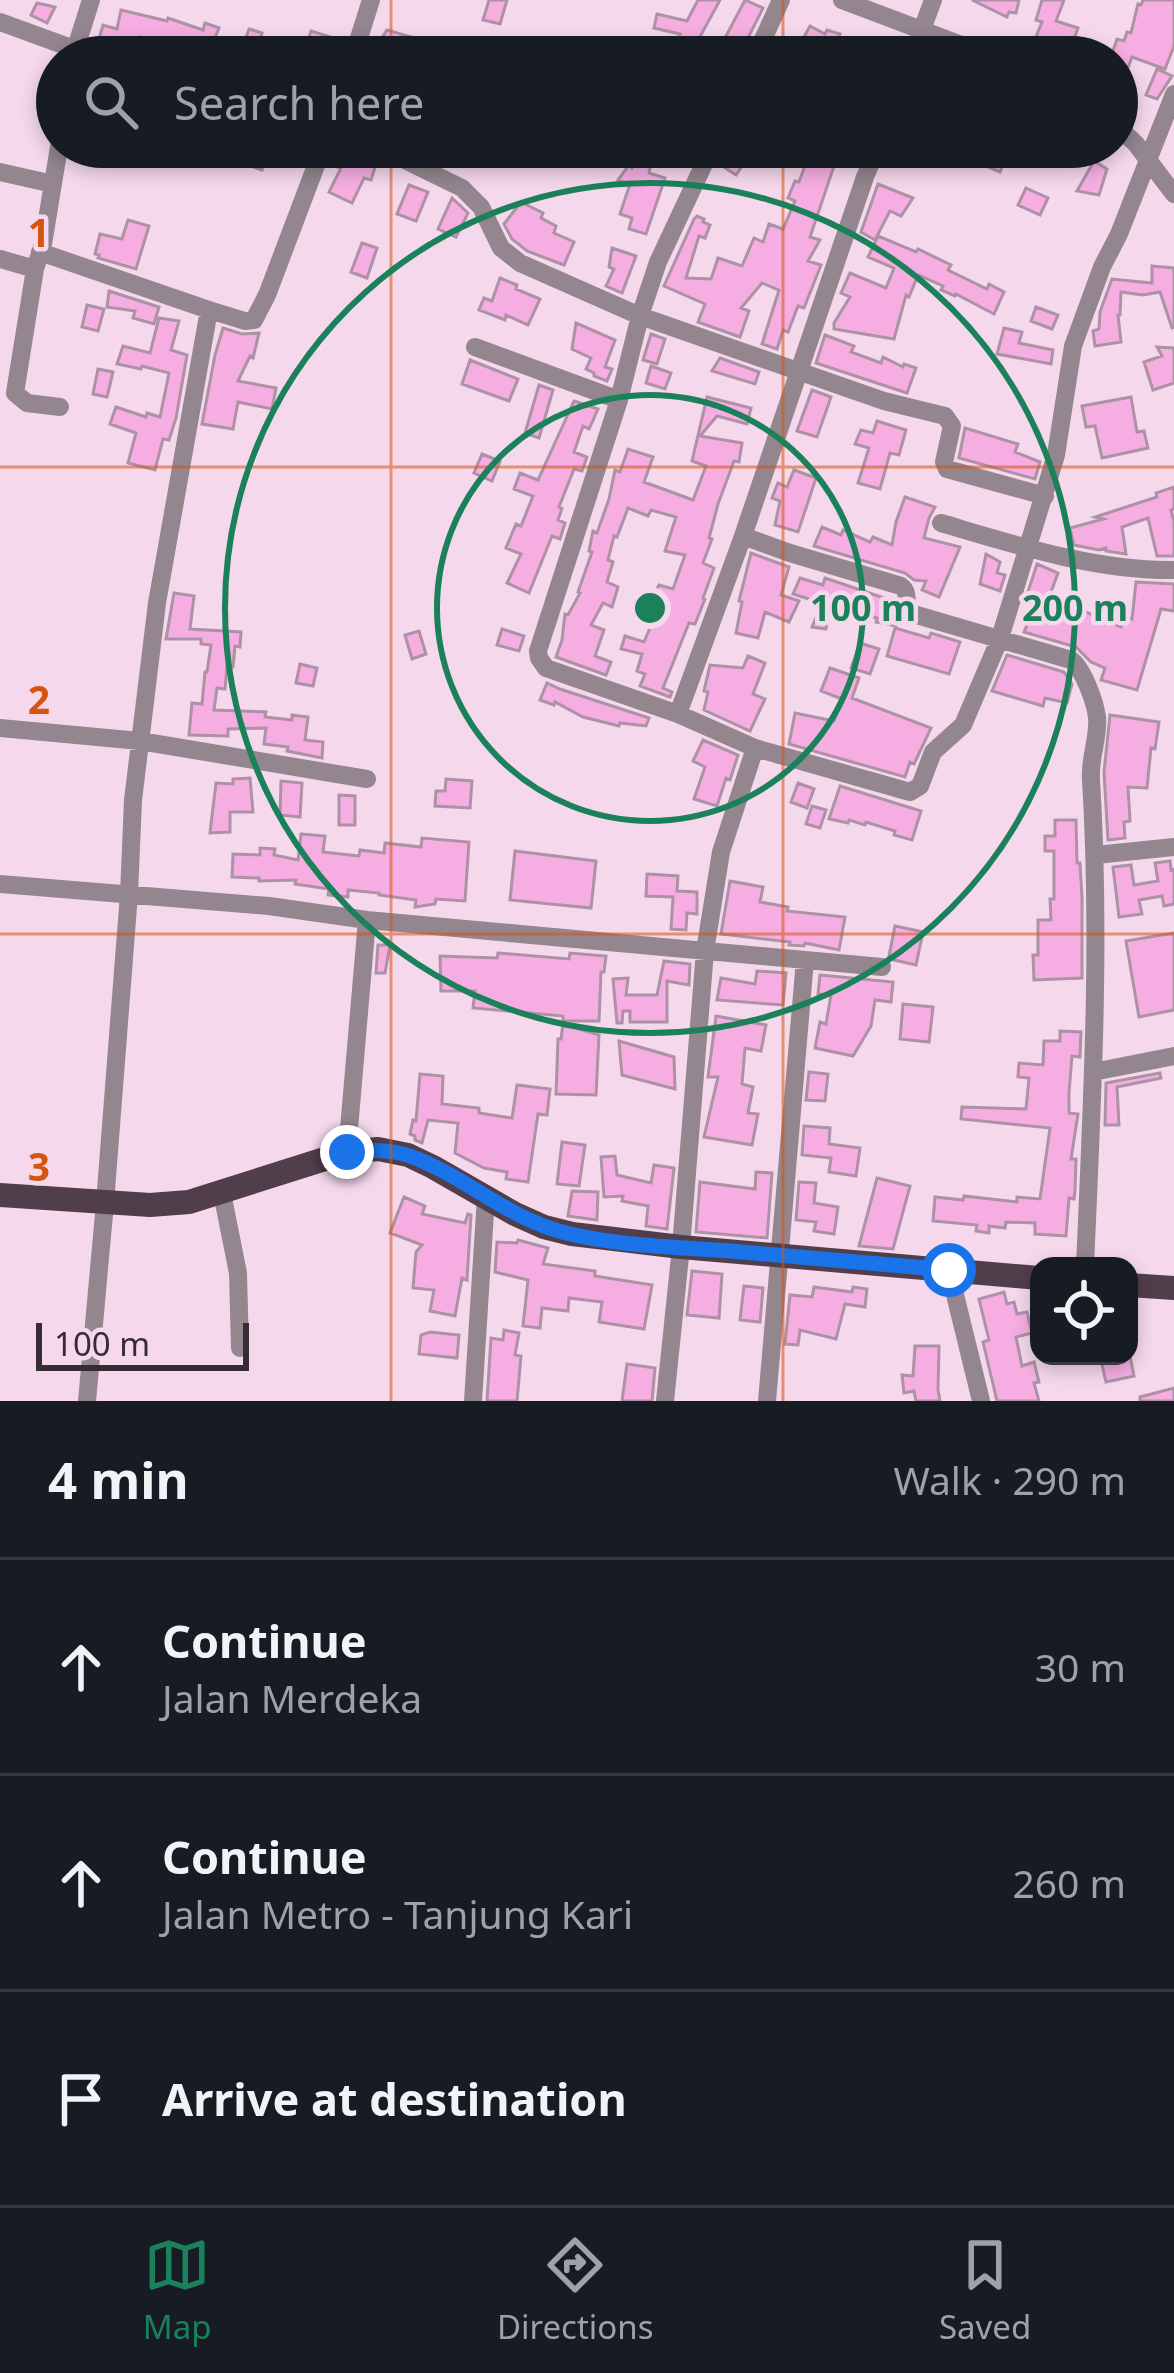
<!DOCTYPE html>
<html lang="en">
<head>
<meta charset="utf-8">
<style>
	body { margin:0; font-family:"Noto Sans",sans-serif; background:#242831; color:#f1f3f6 }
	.controls { position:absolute; right:36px; bottom:36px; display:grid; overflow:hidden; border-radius:24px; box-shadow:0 6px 18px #0003 }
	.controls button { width:108px; height:108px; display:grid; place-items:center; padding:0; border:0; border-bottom:3px solid #363941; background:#171b24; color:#f1f3f6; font:60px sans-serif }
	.scale { position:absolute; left:36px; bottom:30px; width:213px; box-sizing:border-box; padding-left:12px; border:6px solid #372c33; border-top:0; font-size:33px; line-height:42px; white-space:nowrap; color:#372c33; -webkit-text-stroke:9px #f5d8ec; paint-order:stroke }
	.stop { position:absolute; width:36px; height:36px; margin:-27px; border:9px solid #1a73e8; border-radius:50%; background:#fff }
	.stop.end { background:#1a73e8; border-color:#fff; box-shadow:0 3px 12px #0008 }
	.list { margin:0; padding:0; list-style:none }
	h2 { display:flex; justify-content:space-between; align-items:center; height:156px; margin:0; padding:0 48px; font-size:51px }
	h2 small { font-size:39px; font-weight:400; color:#9ea1a6 }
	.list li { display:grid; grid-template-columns:78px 1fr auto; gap:36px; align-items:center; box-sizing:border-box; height:216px; padding:0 48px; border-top:3px solid #363941 }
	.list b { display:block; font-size:45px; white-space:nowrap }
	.list p { margin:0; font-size:39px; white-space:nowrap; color:#9ea1a6 }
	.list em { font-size:39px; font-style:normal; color:#9ea1a6 }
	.icon { flex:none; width:66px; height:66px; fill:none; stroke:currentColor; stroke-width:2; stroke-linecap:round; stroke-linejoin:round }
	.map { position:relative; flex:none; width:1174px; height:1401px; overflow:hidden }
	.search { position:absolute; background:#171b24; box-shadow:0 6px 18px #0003; left:36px; right:36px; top:36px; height:132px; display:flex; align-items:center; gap:30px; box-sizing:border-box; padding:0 42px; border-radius:66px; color:#9ea1a6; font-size:45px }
	.sheet { height:804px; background:#171b24 }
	nav { display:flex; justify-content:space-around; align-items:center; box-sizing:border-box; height:168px; border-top:3px solid #363941; background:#171b24; font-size:33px; color:#9ea1a6 }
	nav a { display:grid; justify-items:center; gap:6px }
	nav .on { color:#1b815b }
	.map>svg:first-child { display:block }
</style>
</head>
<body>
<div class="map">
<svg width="1174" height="1401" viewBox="0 0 1174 1401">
	<rect width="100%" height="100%" fill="#f5d8ec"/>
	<path fill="#f6aee2" stroke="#ad92a5" stroke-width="3" d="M489 0H507L500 24 483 20Z
		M698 0H720L689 57 672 49 680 34 654 28 657 14 687 21Z
		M745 0 763 8 756 22 738 57H715Z
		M972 0H1019L1016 13 1009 12 1007 17Z
		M1042 0H1064L1056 21 1078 28 1068 55 1033 44 1042 22 1036 20Z
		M1143 0H1174V46L1165 69 1132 57 1126 73 1117 69V57H1111L1117 39 1124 41 1127 32 1131 33 1138 4 1141 5Z
		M37 3 55 7 47 23 31 15Z
		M121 10 167 21 168 18 203 30 205 23 219 28 215 38 241 44 238 57H215L176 45 175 49 140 37 136 52 98 42 103 25 117 29Z
		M810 26 825 34 827 30 840 34 838 39 859 46 855 57H793Z
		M249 29 262 33 256 53 242 48Z
		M387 30 418 39 412 57H384L372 53Z
		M311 31 337 39 332 54 306 47Z
		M1157 69 1172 76 1157 99 1146 95Z
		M74 147H114L110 161 74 150Z
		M248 147H309L302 164 266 156 262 170 250 166 254 153 247 152Z
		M344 147H365L368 155 377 161 371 180 364 178 352 203 329 192 341 168 334 166 337 153 343 155Z
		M725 147H735L749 156 736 175 719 164Z
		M891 147H924L918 162 890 152Z
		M986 147H1010L1000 172 979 163Z
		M809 154 835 163 810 237 820 240 808 261 821 265 804 308 798 306 788 332 783 330 777 349 762 344 779 290 762 283 741 308 749 311 740 337 698 322 705 304 664 286 694 219 697 216 704 219 703 222 710 225 705 238 699 236 686 278 711 279 718 258 742 266 754 238 763 242 769 224 783 229 795 201 788 198 795 181 799 182Z
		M640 158 652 161 649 173 665 178 646 234 629 229 632 218 620 214 630 184 618 180 629 165 632 168Z
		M1094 161 1107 169 1099 195 1077 191Z
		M878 184 913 198 901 216 890 211 875 240 861 232Z
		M409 185 428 192 416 221 397 214Z
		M1026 188 1048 198 1040 215 1018 205Z
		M452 198 468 213 456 237 438 229Z
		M521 202 543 213 541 218 556 226 554 233 574 242 564 265 527 251 512 239 504 224Z
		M128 220 149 226 136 269 98 258 99 255 95 254 100 234 122 239Z
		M878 236 916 252 918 249 951 265 948 270 987 289 989 284 1004 292 994 314 956 294 955 296 941 290 943 286 918 275 909 297 906 295 894 339 834 329V323L850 297 841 293 850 273 886 288 894 268 868 257Z
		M362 243 377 248 367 278 351 272Z
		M612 248 636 256 622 293 606 286 614 269 609 267Z
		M1152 266 1174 268V327L1172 328 1160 292 1143 295 1121 292 1120 315H1118L1121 342 1095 346 1093 331 1099 329 1100 312 1112 279 1152 283Z
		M500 278 517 285 516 289 540 299 528 325 506 315 505 320 479 310 484 298 492 301Z
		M109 291 159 307 154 324 133 318 135 311 107 307Z
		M87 305 104 309 98 331 82 327Z
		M1036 307 1058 315 1052 329 1031 321Z
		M159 318 179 321 171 350 187 355 176 418 169 440 163 439 155 470 128 463 136 433 110 424 116 407 146 417 147 413 160 417 169 373 142 366 141 369 117 364 123 346 150 353Z
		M576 323 615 340 605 367 612 369 607 381 594 376V373L586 369 591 358 572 349Z
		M223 328 242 334 259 333 253 358 250 356 238 381 276 388 272 409 238 402 233 429 202 424 215 355Z
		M1004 328 1022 332 1019 343 1053 350 1051 364 997 354Z
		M651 334 665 339 657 364 643 360Z
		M825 335 854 346 851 352 881 363 883 357 903 367 904 364 916 368 907 393 816 363Z
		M1157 347 1174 348V383L1153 390 1144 362 1162 356Z
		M720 358 759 372 755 384 712 371Z
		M470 360 518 379 509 401 462 384Z
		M651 366 671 373 665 389 646 383Z
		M98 369 113 372 107 397 93 394Z
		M539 385 553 390 539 438 525 433Z
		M812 390 831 397 817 437 797 431Z
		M707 397 751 408 747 424 717 416 700 436 742 443 739 462 734 461 718 504 709 538 712 539 703 563 714 568 703 598 705 599 695 624 689 623 663 688 672 692 670 697 640 686 645 674 637 671 642 654 621 649 625 636 644 642 657 611 646 608 659 585 673 589 685 555 665 551 676 517 651 510 648 516 628 508 617 537 614 536 608 560 613 562 607 582 618 587 612 607 603 603 591 625 604 630 595 656 611 662 606 675 556 657 562 640 565 614 568 615 580 593 578 592 592 552 589 551 593 531 597 533 609 499 615 470 620 472 628 449 653 457 644 482 693 500 706 466 692 461Z
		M1131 397 1137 432 1144 431 1148 448 1102 458 1095 426 1086 427 1082 406Z
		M574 401 598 409 589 429 583 426 574 452 587 457 582 471 574 469 559 507 562 508 558 520 565 523 560 539 552 536 529 593 507 583 521 554 506 548 516 524 521 526 533 496 514 489 520 473 538 480Z
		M877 421 906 430 899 455 890 453 880 489 858 483 869 448 855 444 861 430 873 433Z
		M965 428 1018 444 1015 452 1040 462 1035 479 959 458Z
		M482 454 500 461 492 481 474 473Z
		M794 470 816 478 798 532 775 525 780 501 772 498 778 483 787 487Z
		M1174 487V509L1171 510 1174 522V556H1157L1148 518 1122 527 1126 554 1106 551V548L1099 550 1074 545 1070 528 1103 519 1095 517 1157 497 1156 493Z
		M905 497 935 507 929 518 924 538 960 547 939 597 922 590 926 581 914 580 905 573 814 546 822 527 841 535 843 530 870 542 873 537 892 545 896 522Z
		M751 553 789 567 781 595 799 601 789 622 765 612 758 638 736 633 742 602 739 601Z
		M986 554 1000 562 997 573 1005 575 1000 591 980 584Z
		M1037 564 1058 573 1047 603 1027 595Z
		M800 578 823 585 825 578 893 601 897 618 896 626 876 622 877 618 855 612 851 618 828 611 826 629 812 627 822 603 793 594Z
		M1136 582 1174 584V611L1161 609 1137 690 1101 680 1105 668 1091 662 1076 647 1024 632 1035 606 1079 609 1121 627 1124 616 1132 619Z
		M174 593 194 596 190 629 241 632 240 647 235 646 233 667H227L225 689 217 688 214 710 266 712 265 717 292 720V715L308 717 305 740 323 742 322 758 287 751 288 747 264 744 266 728 228 729V736L189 735 192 703 202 704 205 672H207L211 645 201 644V639H166Z
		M895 628 929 638 931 633 960 642 949 674 887 656Z
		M502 629 524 636 519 651 497 645Z
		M419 631 426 654 412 659 405 635Z
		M860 643 879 649 870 674 851 668Z
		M1007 655 1064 672 1072 684 1067 703 1045 698 1043 706 992 691Z
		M748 656 765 663 753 694 765 699 750 731 704 710 708 692 704 691 710 665 743 668Z
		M300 664 317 668 313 686 296 683Z
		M830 668 859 678 852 698 931 728 914 764 910 762 905 777 789 744 795 713 834 721 842 699 821 691Z
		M547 683 560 689 649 718 646 726 620 723 619 726 583 717 555 702 554 705 540 700Z
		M1110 715 1159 722 1155 749 1151 748 1147 788 1128 787 1130 821 1124 822 1125 838 1108 840 1104 772Z
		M703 740 738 755 730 780 726 778 717 806 694 799 705 767 693 761Z
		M250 778 253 812H230V832L210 833 216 783 233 784V779Z
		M446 779 472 781 470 808 435 806 436 791H445Z
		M281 781 302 783 300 817 280 815Z
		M798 783 814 789 807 808 791 802Z
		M840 786 921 811 912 840 894 835 895 831 866 822 865 825 849 820 848 823 829 819Z
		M339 795 355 796V825H339Z
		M812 806 826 810 820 828 806 824Z
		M1055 820H1076L1077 863H1080L1082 898V978L1034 980 1033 955H1038V920H1051L1050 899H1054V851H1045V836H1055Z
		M301 834 325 836 323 852 359 856 360 850 384 853 385 843 421 847 422 838 469 842 465 901 436 899 435 904 415 907 416 900 379 895V893L348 890V897L328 895 329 889 295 884 296 880 259 881V878L232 877 233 854 260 855V848L275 849 274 855 298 860Z
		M515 851 596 861 591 908 510 900Z
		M1170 861 1171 870 1174 869V904L1164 906 1162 896 1139 900 1142 914 1119 917 1113 867 1131 865 1134 885 1158 881 1155 863Z
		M647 874 678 876 677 891 697 892V914L687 913 686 930 671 929 673 897 646 896Z
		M730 881 763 887 760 902 788 907 787 911 845 917 839 950 805 943 804 946 789 945 790 942 721 934Z
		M895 926 923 932 916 965 894 960 889 956Z
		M1174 933V1010L1139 1017 1126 941Z
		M378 945H390L385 973H376Z
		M498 953 569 959 570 953 606 956 604 972H601L599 1021H563V1016L473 1008 475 991H441L440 956 497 958Z
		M664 961 690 964 689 985 667 981V1022H630V1011H623L622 1023H617L613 979 628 978 626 995H657Z
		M757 971 786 973 783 1005 717 1000 721 978 755 984Z
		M820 975 893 982 891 1002 875 1000 871 1026 853 1056 815 1048 820 1022 826 1024 831 995 818 994Z
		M903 1004 933 1007 929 1042 900 1039Z
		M716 1016 766 1025 761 1051 745 1048 742 1084 753 1087 748 1113 758 1114 752 1145 704 1137 718 1077H708Z
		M563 1024 599 1035 596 1095 556 1094 558 1039H561Z
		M1060 1031 1081 1032 1080 1057 1072 1056 1069 1093V1113L1078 1114 1071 1159H1076L1075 1190 1074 1199 1069 1198 1066 1236 1035 1234V1223L1006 1222 1005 1228 989 1226V1233L976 1231 977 1225 933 1221 935 1197 963 1200 964 1196 1017 1202V1197L1040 1199 1050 1128 961 1119 962 1107 1026 1109 1029 1078 1018 1077 1019 1063 1043 1065 1044 1041H1060Z
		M619 1041 674 1057 675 1089 622 1075Z
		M809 1072 828 1074 825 1101 806 1100Z
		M1160 1073 1161 1078 1117 1087 1119 1125H1105L1106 1083Z
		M420 1074 443 1076 442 1104 479 1108V1113L512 1118 517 1085 550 1089 547 1115 538 1114 528 1182 506 1179 507 1172 484 1168 455 1153 458 1123 428 1120 422 1143 415 1140V1136L410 1134 413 1120 416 1121Z
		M804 1126 830 1128 829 1144 860 1148 856 1176 829 1172 831 1158 802 1155Z
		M562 1142 585 1145 579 1186 557 1184Z
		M615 1156 617 1175 651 1183 654 1165 674 1168 667 1229 646 1226 648 1206 622 1201 623 1196 604 1197 601 1157Z
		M756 1172 772 1173 767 1238 696 1232 700 1182 755 1189Z
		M877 1178 910 1186 893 1249 859 1246Z
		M799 1182 816 1183 814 1203 838 1207 834 1234 814 1231 816 1222 796 1220Z
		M572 1191 598 1192 597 1220 568 1216Z
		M404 1197 425 1206 422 1214 465 1223 468 1214 471 1215 467 1280 462 1278 455 1316 430 1311 434 1290 413 1288 416 1252 422 1245 390 1233Z
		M518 1240 548 1248 543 1264 595 1271V1276L652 1285 644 1329 599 1322 602 1302 569 1298 568 1311 542 1308 540 1328 523 1326 528 1280 495 1272 497 1242 517 1243Z
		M692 1271 722 1274 719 1318 687 1315Z
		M744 1286 763 1288 760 1322 740 1320Z
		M814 1287 852 1292 853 1287 867 1289 865 1307 845 1304 836 1339 800 1330 798 1345 785 1344 790 1295 812 1297Z
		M1004 1292 1007 1304 1014 1302 1017 1314 1027 1312 1032 1333 1016 1337 1022 1366 1034 1362 1039 1382 1034 1383 1039 1401H997L983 1342 989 1340 979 1299Z
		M504 1330 519 1333 515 1355 521 1356 517 1401H487L491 1338 503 1340Z
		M430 1332 459 1335 457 1358 419 1354 421 1335Z
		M915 1346H939L938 1390 940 1401H916L914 1391 904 1393 902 1375 913 1376Z
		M1100 1356H1130L1134 1376 1106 1382Z
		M627 1364 655 1368 652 1401H622Z
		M1174 1388V1401H1140V1397Z"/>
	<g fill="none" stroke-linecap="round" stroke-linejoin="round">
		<path stroke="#93868f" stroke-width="18" d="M842 0 993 57
			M0 22 96 57
			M73 57 91 0
			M353 57 371 0
			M755 57 781 0
			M912 57 933 0
			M1117 126 1136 144 1174 194
			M59 147 43 244 35 269 15 393 27 403 60 407
			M378 147 462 188 481 207 501 248 520 263 640 316 884 401 945 416 952 426 944 462 947 469 1045 496
			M712 147 658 262 640 316 619 400 538 651 539 658 546 668 678 714 755 748 910 792 920 786 933 752 963 725 1000 638 1056 455 1073 346 1102 267 1119 234 1174 94
			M0 172 53 184
			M40 252 209 310 245 321 254 320 267 295 323 147
			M0 259 35 269
			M475 347 619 400
			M941 523C1016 545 1095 571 1174 570
			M743 536 790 553 901 586C911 593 903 605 910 613L1071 660C1083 668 1095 702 1097 717 1099 738 1089 759 1091 780 1101 942 1092 1104 1085 1266
			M678 714 743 536 865 177 878 147
			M0 728 140 741 367 779
			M1096 855 1174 847
			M0 884 269 906 367 920 882 967
			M1093 1072 1174 1056
			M347 1152 367 920
			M222 1193 238 1273 240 1348
			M949 1270 981 1401
			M87 1401 105 1203 129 894 133 800 157 603 209 310
			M473 1401 486 1197
			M665 1401 681 1247 705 951 721 852 755 748
			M767 1401 805 960"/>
		<path stroke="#513e4b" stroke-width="24" d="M0 1195 150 1205 189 1202 347 1152 378 1149 408 1155 433 1167 515 1214 544 1227 572 1234 681 1247 1039 1278
			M1129 1285 1174 1288"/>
	</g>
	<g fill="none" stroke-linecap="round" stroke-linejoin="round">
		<path stroke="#1a73e8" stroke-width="15" d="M347 1152C369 1150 389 1149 410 1156 465 1176 508 1219 566 1233 619 1246 676 1247 730 1251 803 1257 876 1264 949 1270"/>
	</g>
	<path fill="none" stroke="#d65410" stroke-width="3" stroke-opacity="0.55" d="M391 0V57M783 0V57M391 147V1401M783 147V1401M0 467H1174M0 934H1174"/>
	<g fill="none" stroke="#1b815b" stroke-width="6">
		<circle cx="650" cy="608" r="213"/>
		<circle cx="650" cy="608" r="425"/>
	</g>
	<g font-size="39" text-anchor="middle" font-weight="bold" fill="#d65410" stroke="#f5d8ec" stroke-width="9" stroke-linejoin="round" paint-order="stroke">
		<text x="39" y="247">1</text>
		<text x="39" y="714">2</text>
		<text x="39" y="1181">3</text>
	</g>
	<circle cx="650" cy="608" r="18" fill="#1b815b" stroke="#f5d8ec" stroke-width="6"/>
	<g font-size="36" text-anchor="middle" font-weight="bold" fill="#1b815b" stroke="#f5d8ec" stroke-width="9" stroke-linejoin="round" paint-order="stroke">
		<text x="863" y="621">100 m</text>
		<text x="1075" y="621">200 m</text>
	</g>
</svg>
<div class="controls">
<button><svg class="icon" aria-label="locate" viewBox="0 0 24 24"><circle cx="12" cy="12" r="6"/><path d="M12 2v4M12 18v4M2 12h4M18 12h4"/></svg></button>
</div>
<div class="scale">100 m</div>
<div class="stop" style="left:949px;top:1270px"></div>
<div class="stop end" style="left:347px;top:1152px"></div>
<div class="search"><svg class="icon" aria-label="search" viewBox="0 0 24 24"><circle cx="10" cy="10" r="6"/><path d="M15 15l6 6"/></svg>Search here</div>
</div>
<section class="sheet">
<h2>4 min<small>Walk · 290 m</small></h2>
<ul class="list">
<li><svg class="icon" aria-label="ahead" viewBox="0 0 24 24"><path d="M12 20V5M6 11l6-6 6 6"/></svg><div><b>Continue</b><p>Jalan Merdeka</p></div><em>30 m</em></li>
<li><svg class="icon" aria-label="ahead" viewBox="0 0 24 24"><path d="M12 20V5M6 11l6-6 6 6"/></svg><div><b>Continue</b><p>Jalan Metro - Tanjung Kari</p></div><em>260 m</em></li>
<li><svg class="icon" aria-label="arrive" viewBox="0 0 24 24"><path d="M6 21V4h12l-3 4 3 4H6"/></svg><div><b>Arrive at destination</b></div></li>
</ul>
</section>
<nav>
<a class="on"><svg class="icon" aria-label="map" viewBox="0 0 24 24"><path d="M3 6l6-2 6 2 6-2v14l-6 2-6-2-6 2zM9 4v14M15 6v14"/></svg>Map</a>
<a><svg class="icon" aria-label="directions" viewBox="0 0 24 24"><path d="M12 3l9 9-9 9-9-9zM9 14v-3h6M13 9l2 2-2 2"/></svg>Directions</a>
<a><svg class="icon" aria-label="saved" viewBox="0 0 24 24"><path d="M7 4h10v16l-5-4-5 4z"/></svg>Saved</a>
</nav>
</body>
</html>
